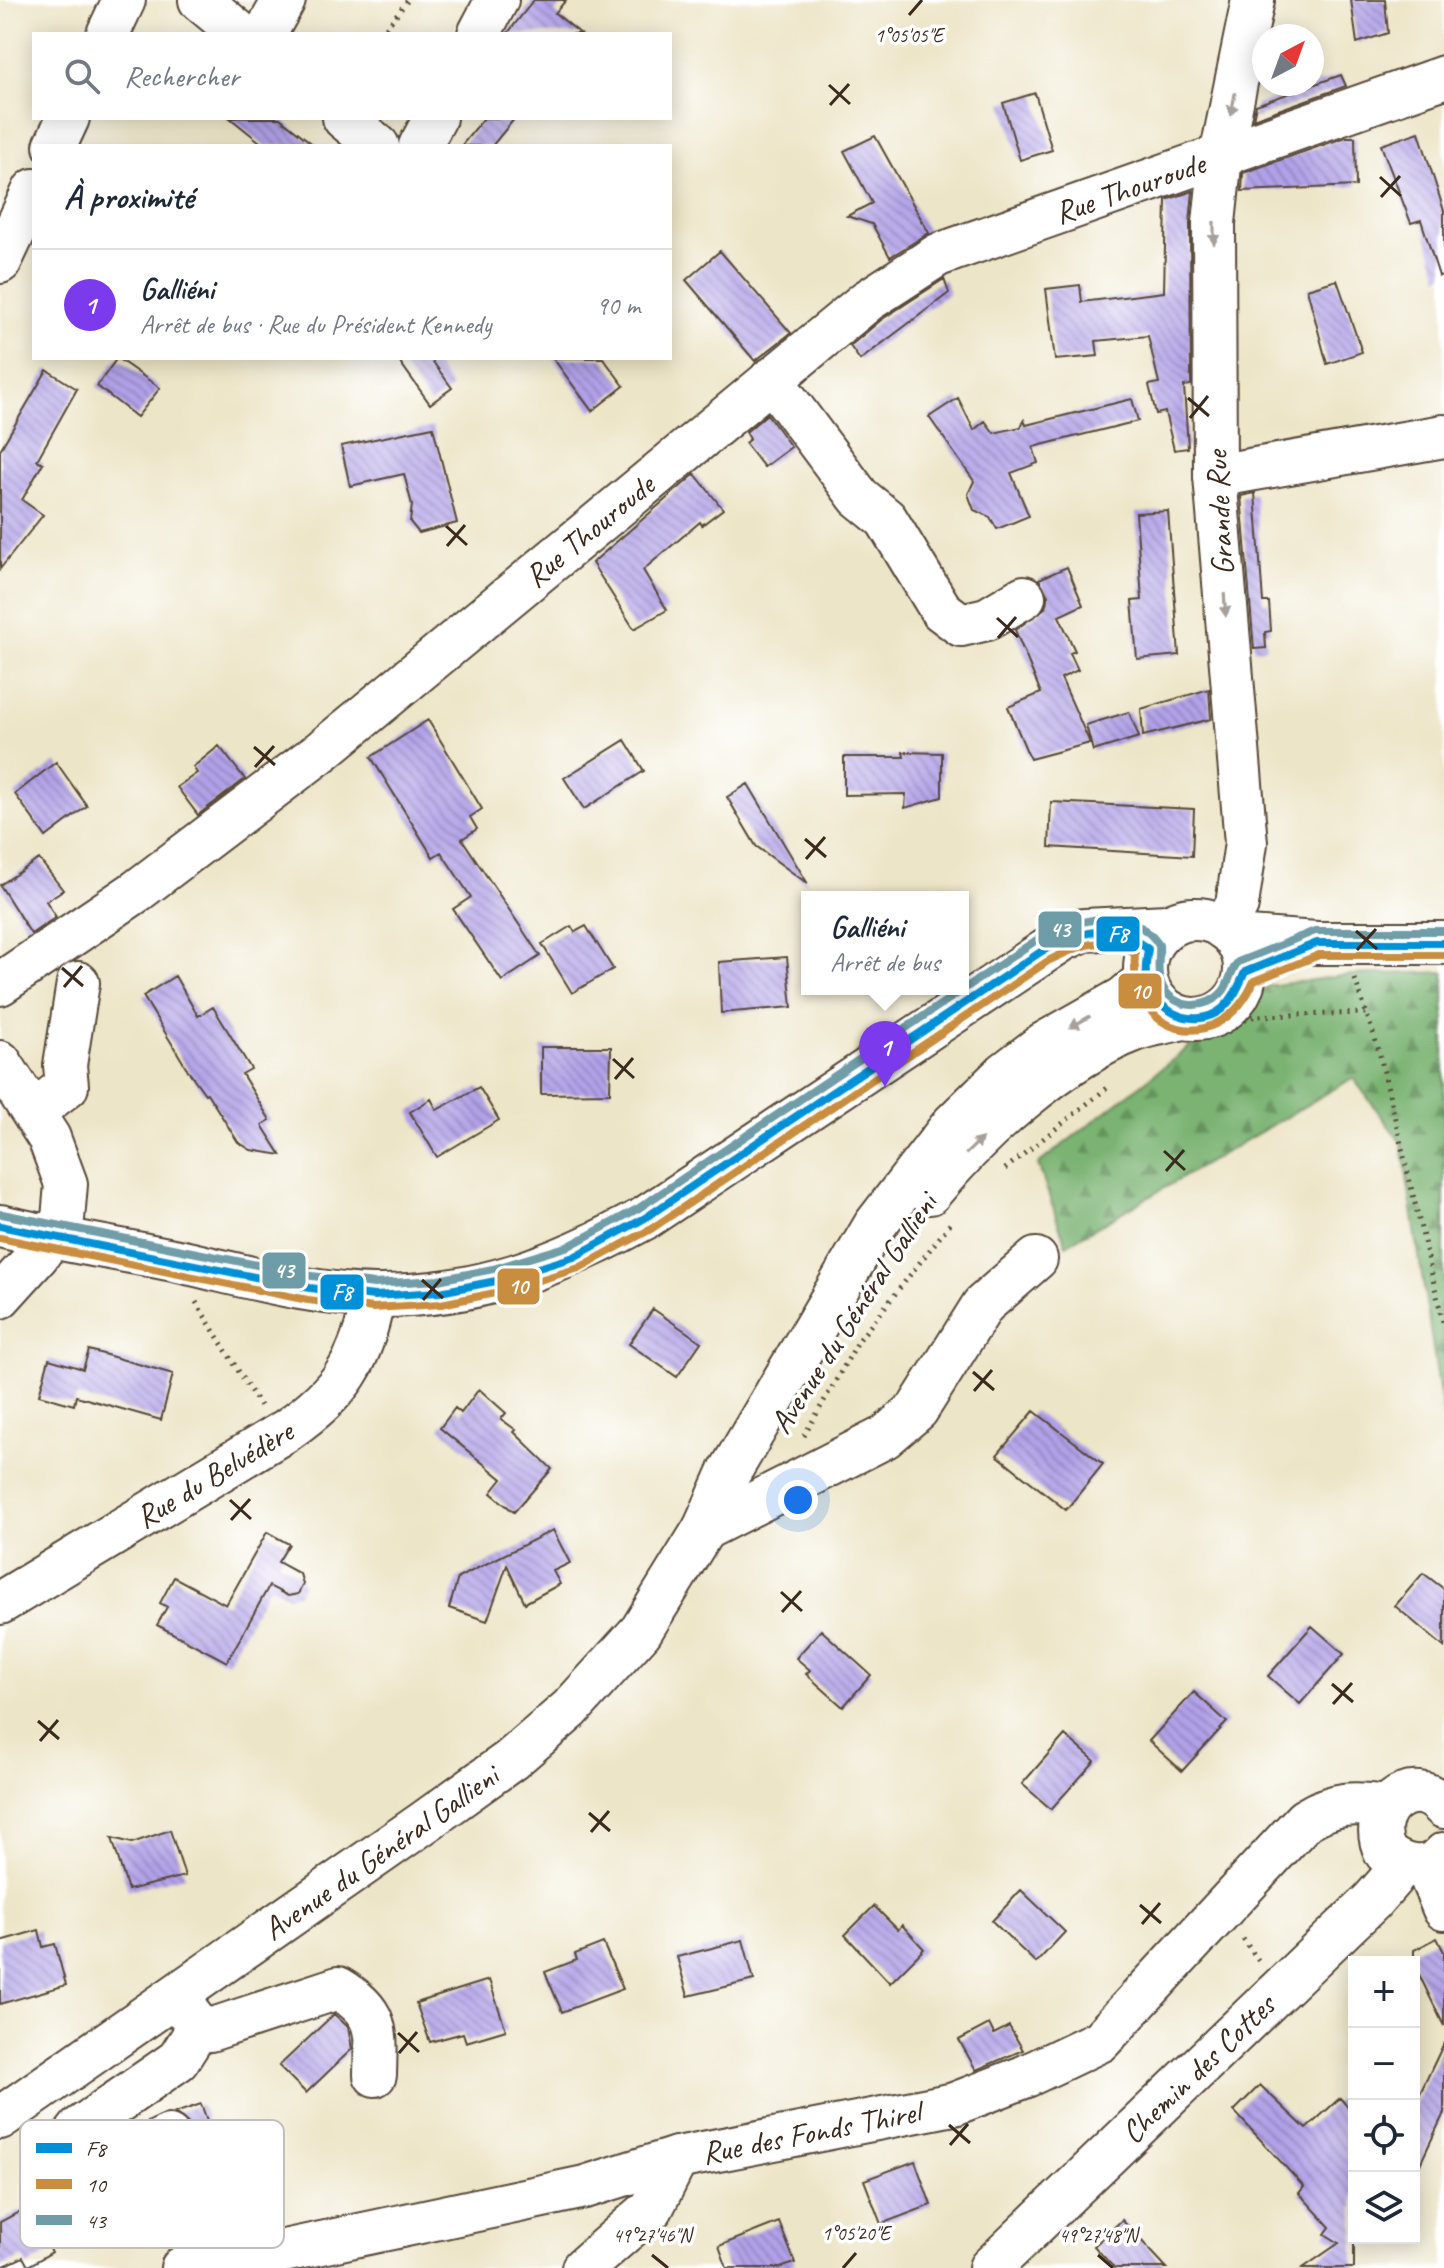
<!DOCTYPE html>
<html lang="fr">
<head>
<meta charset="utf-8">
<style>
	body { margin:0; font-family:Caveat,sans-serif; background:#f6f6f7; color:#1f2937 }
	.controls { position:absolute; right:24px; bottom:24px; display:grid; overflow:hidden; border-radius:0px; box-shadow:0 4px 20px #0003 }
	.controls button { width:72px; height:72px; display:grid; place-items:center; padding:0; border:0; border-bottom:2px solid #e0e1e3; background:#fff; color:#1f2937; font:40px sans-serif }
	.compass { position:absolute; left:1252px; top:24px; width:72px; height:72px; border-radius:50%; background:#fff; box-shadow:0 4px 20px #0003; rotate:41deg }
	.you { position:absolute; left:798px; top:1500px; width:28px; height:28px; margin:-20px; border:6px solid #fff; border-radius:50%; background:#1a73e8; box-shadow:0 0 0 12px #1a73e833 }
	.badge { display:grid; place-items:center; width:52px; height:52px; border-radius:50%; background:#7c3aed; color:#fff; font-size:26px; font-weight:700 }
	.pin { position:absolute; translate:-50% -66px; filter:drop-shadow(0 2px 4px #0008) }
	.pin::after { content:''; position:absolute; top:42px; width:28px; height:24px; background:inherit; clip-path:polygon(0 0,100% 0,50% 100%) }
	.popup { position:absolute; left:801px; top:891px; width:168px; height:104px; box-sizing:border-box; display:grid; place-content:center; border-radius:0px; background:#fff; filter:drop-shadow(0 2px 6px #0005); font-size:26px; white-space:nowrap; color:#747a83 }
	.popup b { font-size:30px; color:#1f2937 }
	.popup::after { content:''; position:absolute; left:50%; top:100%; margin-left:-16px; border:16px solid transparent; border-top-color:#fff }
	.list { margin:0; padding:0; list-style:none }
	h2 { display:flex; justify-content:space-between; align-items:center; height:104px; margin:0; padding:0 32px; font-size:34px }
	h2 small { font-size:26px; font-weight:400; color:#747a83 }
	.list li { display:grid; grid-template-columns:52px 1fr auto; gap:24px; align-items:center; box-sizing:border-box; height:112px; padding:0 32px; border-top:2px solid #e0e1e3 }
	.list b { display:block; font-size:30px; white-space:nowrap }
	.list p { margin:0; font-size:26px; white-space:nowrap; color:#747a83 }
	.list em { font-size:26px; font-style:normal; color:#747a83 }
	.icon { flex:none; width:44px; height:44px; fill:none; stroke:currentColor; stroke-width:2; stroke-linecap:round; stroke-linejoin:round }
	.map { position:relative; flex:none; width:1444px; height:2268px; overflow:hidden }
	.search { position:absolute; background:#fff; box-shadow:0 4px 20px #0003; left:32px; top:32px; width:640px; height:88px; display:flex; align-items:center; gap:20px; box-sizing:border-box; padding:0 28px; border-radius:0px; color:#747a83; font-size:30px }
	.panel { position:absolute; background:#fff; box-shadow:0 4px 20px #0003; left:32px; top:144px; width:640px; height:216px; border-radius:0px }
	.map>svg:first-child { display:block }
</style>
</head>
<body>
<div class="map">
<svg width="1444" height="2268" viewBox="0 0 1444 2268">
	<defs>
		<pattern id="forest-firs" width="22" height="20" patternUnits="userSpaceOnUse" patternTransform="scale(2)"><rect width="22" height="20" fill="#7ab372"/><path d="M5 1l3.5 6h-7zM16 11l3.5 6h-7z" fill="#65925d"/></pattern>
		<pattern id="building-back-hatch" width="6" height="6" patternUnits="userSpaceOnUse" patternTransform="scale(2)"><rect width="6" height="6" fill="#b1a1e8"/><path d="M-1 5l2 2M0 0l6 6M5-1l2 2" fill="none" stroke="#9183bb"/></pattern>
	</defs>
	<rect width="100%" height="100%" fill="#fff"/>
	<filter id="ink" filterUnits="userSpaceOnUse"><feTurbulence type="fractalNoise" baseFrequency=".0125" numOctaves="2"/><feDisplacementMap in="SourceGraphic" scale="16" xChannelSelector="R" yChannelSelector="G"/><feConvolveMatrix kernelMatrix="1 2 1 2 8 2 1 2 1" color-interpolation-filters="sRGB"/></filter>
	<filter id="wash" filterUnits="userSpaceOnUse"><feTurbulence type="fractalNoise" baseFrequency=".006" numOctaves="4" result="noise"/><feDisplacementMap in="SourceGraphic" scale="32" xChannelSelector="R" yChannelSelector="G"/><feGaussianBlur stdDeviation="1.8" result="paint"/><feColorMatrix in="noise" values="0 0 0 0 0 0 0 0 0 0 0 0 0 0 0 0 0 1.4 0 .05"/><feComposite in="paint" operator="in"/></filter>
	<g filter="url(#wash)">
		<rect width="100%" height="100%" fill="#ede5c7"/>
		<path fill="url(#forest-firs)" stroke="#5a6e48" stroke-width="2" d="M1444 972V1421L1402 1144 1353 1078 1066 1245 1038 1164 1268 986 1349 975Z"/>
		<g id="blocks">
			<path fill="url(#building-back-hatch)" d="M534 0H566L555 13 581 34H507Z
				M1351 0H1385L1388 33 1357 43Z
				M1341 75 1346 86 1253 119 1256 105Z
				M1035 93 1052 150 1020 160 1003 103Z
				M230 118H280L315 146H265Z
				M484 118H515L492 146H461Z
				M1419 132 1444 211V275L1439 276 1421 220 1411 223 1381 145Z
				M875 136 929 233 890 257 872 224 847 216 872 203 844 151Z
				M1346 137H1355L1356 186 1242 191 1243 173Z
				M1193 191 1190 223 1191 385 1184 386 1188 448 1174 450 1165 412 1156 414 1149 385 1159 383 1148 336 1096 341 1098 356 1055 360 1046 289 1080 285 1082 302 1164 292 1166 200Z
				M720 251 791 333 755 361 686 280Z
				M944 279 949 293 860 360 850 346 881 320Z
				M1337 280 1362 352 1327 364 1307 289Z
				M117 358 160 388 137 417 97 386Z
				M397 358H430L452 388 430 404Z
				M553 358H603L624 386 592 411Z
				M47 370 77 389 37 460 43 463 22 500 43 515 0 569V450Z
				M958 398 974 430 985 421 994 433 1021 427 1024 420 1026 425 1132 399 1138 421 1033 447 1038 463 1011 473 1029 516 997 529 990 517 974 510 968 494 974 481 929 417Z
				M767 414 791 447 764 467 745 443 750 439 746 432Z
				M433 427 457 523 419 533 410 522 412 505 404 474 350 486 341 446Z
				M695 474 723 509 702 525 700 522 643 570 667 610 634 629 592 563Z
				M1255 493 1263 602H1269L1271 631 1265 632 1266 648 1254 649 1241 496Z
				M1168 511 1179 655 1137 659 1132 601 1142 600 1136 513Z
				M1067 567 1083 605 1059 616 1075 651 1070 653 1078 670 1061 678 1090 743 1030 759 1008 707 1041 693 1015 630 1045 608 1048 596 1039 579Z
				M1209 689 1211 719 1143 736 1141 709Z
				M1129 712 1139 737 1093 751 1086 725Z
				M428 720 482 809 470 817 477 829 462 839 540 956 502 981 453 909 471 897 441 852 433 857 371 757Z
				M625 740 644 771 584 809 564 778Z
				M219 746 245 779 198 815 177 787 197 773 193 767Z
				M903 752 942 753V797L905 808 906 794 844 795V757H904Z
				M56 762 87 806 46 837 15 794Z
				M748 784 808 884 756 846 727 797Z
				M1051 802 1194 809 1192 856 1049 847Z
				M39 859 63 890 46 901 56 917 31 934 0 885Z
				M571 926 575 932 586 926 613 969 572 993 542 944Z
				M787 957 792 1007 721 1013 719 962Z
				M175 976 198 1016 213 1007 251 1069 242 1074 270 1120 262 1125 281 1155 251 1150 238 1142 207 1093 205 1094 189 1072 143 996Z
				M541 1047H611L610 1093 541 1094Z
				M479 1087 499 1120 437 1157 410 1112 431 1099 437 1110Z
				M653 1309 701 1342 677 1377 629 1344Z
				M89 1350 173 1374 161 1420 76 1396 74 1405 39 1395 49 1359 83 1369Z
				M479 1389 506 1413 501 1419 516 1430 514 1432 552 1469 514 1512 491 1493 502 1479 440 1428 455 1408 461 1413Z
				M1034 1411 1103 1464 1066 1510 997 1455Z
				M553 1530 570 1563 553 1571 560 1584 525 1603 507 1565 487 1621 449 1608 458 1578Z
				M267 1532 289 1544 278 1562 300 1574 303 1584 298 1594 288 1596 269 1586 227 1662 157 1625 167 1607 160 1603 174 1577 226 1605Z
				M1423 1573 1444 1589V1647L1395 1606Z
				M1312 1626 1344 1654 1300 1704 1268 1676Z
				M821 1630 871 1675 843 1707 806 1674 810 1670 796 1658Z
				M1194 1692 1227 1722 1182 1771 1149 1741Z
				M1065 1735 1095 1761 1051 1809 1022 1784Z
				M170 1830 185 1876 128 1890 112 1838 132 1843Z
				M1021 1890 1065 1932 1036 1963 992 1921Z
				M874 1906 898 1930 902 1925 924 1949 890 1983 845 1935Z
				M39 1930 43 1947 55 1944 66 1985 0 2004V1941Z
				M1437 1938 1444 1952V2026L1414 1964V1950Z
				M743 1940 754 1980 688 1996 677 1957Z
				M603 1943 623 1989 562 2012 545 1972 577 1960 575 1954Z
				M489 1980 506 2030 466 2042 463 2033 430 2042 416 2003Z
				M334 2014 348 2027 352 2049 306 2093 279 2066Z
				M989 2024 994 2034 1009 2026 1023 2050 976 2070 959 2040Z
				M1444 2043V2113L1414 2177V2106Z
				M1260 2085 1306 2129 1340 2098 1354 2114V2268H1303L1339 2243 1325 2234 1330 2227 1299 2193 1304 2187 1234 2111Z
				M201 2104 223 2164 157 2188 151 2171 180 2157 188 2150 193 2139 190 2125 175 2113Z
				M915 2161 931 2205 881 2224 864 2180Z
				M28 2207 52 2252 28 2266 23 2257 0 2268V2222Z
				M1122 2220 1167 2268H1114L1094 2246Z
				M779 2222 795 2263 780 2268H727L719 2246Z"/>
		</g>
	</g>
	<g filter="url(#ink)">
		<use href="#blocks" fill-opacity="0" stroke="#564637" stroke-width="2"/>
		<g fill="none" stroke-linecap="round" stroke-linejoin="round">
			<g stroke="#564637" stroke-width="46">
				<g id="minor">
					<path d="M200 0 241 34"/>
					<path d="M108 34 124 0"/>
					<path d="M265 34 284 0"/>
					<path d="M479 34 497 0"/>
					<path d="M344 118 378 146"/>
					<path d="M55 146 68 118"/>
					<path d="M420 146 435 118"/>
					<path d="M0 262 34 190"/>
					<path d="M771 379 859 497 886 519 941 610 961 625 987 619 1024 597"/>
					<path d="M1215 476 1444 436"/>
					<circle cx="1195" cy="969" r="50"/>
					<path d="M1223 928 1237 905 1246 843 1215 476 1214 223 1221 156 1253 0"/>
					<path d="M1234 937 1317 943H1444"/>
					<path id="s1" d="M0 984 137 891 323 750 867 301 938 255 1444 77"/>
					<path d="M0 1062 49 1138 66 1184 63 1219 38 1255 0 1297"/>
					<path d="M33 1112 67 1086 65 1065 78 983"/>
					<path d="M930 1193C978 1133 1062 1058 1135 1030 1150 1024 1167 1023 1182 1018"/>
					<path d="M0 1226C59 1240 119 1249 178 1261 242 1275 310 1295 375 1296 478 1297 557 1266 645 1218L1062 940 1084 930 1168 926"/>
					<path d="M704 1529 885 1437 917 1410 983 1305 1036 1259"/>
					<path id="s2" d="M0 1603 287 1430C343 1390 360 1364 374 1296"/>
					<path d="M1444 1807C1413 1771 1363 1810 1386 1853 1403 1868 1428 1873 1444 1854"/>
					<path d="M1426 1866 1444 1909"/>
					<path d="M184 2007 199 2027 210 2030 338 1988C380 2013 376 2030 375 2075"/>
					<path id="s3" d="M0 2118 423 1823 511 1760 570 1709 641 1631 704 1529 728 1475 875 1225 953 1124 1005 1073 1043 1044 1124 998 1145 980"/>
					<path d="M169 2136C139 2149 96 2180 71 2149L72 2138 80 2128 178 2060 199 2027"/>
					<path id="s4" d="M182 2268 241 2260 585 2187 677 2158 954 2104 1024 2077 1100 2041 1305 1820C1334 1802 1354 1802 1386 1807"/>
					<path d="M583 2268 652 2208 677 2158"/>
					<path id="s5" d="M990 2268 1372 1901 1392 1878 1395 1861"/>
				</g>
			</g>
			<path stroke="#564637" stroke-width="5" stroke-dasharray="2 6" stroke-linecap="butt" d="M381 34 408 0
				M1355 979 1379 1051 1444 1326
				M1215 1033 1255 1016 1366 1013
				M1005 1169 1107 1088
				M196 1302 260 1406
				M804 1436 859 1340 950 1224
				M1243 1939 1258 1960"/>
			<use href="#minor" stroke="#fff" stroke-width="42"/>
			<g stroke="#fff" stroke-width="14">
				<path id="bus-1" d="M0 1226 310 1288 374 1296 440 1292 496 1281 574 1257 645 1218 1042 951C1079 931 1112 921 1148 949 1147 957 1145 966 1146 974 1149 1009 1193 1032 1222 1009 1234 998 1239 986 1245 972L1317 943H1444"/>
			</g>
			<g stroke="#fff" stroke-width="14">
				<path id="bus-2" d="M0 1238 308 1300 373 1308 441 1304 500 1292 579 1268 651 1229 1048 961C1076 947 1107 932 1135 954 1128 1038 1220 1059 1254 981L1319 955H1444"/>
			</g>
			<g stroke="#fff" stroke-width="14">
				<path id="bus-3" d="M2 1214 312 1276 374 1284 438 1280 493 1269 569 1246 639 1208 1035 941C1072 921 1130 901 1159 945 1160 959 1156 971 1161 983 1171 1010 1207 1012 1224 990 1230 981 1231 970 1238 962L1315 931H1444"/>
			</g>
			<use href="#bus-1" stroke="#0090d7" stroke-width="8"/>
			<use href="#bus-2" stroke="#c98d40" stroke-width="8"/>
			<use href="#bus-3" stroke="#6f9da7" stroke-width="8"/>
		</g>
		<defs><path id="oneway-solid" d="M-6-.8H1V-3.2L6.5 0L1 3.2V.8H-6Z" transform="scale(2)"/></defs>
		<g fill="#a79f9a">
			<use href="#oneway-solid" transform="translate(1233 104) rotate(101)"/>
			<use href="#oneway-solid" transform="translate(1214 233) rotate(90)"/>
			<use href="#oneway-solid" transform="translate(1225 605) rotate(86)"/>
			<use href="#oneway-solid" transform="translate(1080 1022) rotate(150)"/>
			<use href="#oneway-solid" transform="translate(974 1146) rotate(-44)"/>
		</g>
	</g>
	<path fill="none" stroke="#3b2a1e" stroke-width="3" d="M909 15 922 0M829 85 850 104M830 105 849 84M1380 177 1401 196M1381 197 1400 176M1188 398 1209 416M1190 418 1208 396M446 526 467 545M447 546 465 525M997 618 1018 637M998 638 1016 617M254 747 275 765M255 767 274 746M805 839 826 857M806 859 825 837M1356 931 1377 949M1357 950 1376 929M62 968 83 986M64 987 82 966M613 1059 634 1078M615 1079 633 1058M1164 1151 1185 1170M1166 1171 1184 1150M422 1280 443 1298M423 1300 441 1279M973 1372 994 1390M974 1391 992 1370M230 1500 251 1519M231 1520 250 1499M781 1592 802 1611M782 1612 801 1591M1332 1684 1353 1702M1333 1704 1352 1683M38 1721 59 1739M40 1741 58 1720M589 1813 610 1831M591 1832 609 1811M1140 1905 1161 1923M1142 1924 1160 1903M398 2033 419 2052M399 2053 417 2032M949 2125 970 2143M950 2145 968 2124M652 2255 668 2268M1098 2255 1113 2268M843 2268 856 2253"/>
	<g text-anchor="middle" stroke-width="7" stroke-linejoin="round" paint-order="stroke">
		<g font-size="32" fill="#3b2a1e" stroke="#fff">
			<text dy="11" stroke="none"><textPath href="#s1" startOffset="1392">Rue Thouroude</textPath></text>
			<text transform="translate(1219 513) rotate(-93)" y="11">Grande Rue</text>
			<text dy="11" stroke="none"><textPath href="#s1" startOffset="744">Rue Thouroude</textPath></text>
			<text transform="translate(853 1313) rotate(-57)" y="11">Avenue du Général Gallieni</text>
			<text dy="11" stroke="none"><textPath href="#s2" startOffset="250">Rue du Belvédère</textPath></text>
			<text dy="11" stroke="none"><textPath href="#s3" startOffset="464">Avenue du Général Gallieni</textPath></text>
			<text dy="11" stroke="none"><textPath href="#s5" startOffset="288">Chemin des Cottes</textPath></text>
			<text dy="11" stroke="none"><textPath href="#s4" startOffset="644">Rue des Fonds Thirel</textPath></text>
		</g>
	</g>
	<rect x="20" y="2120" width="264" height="128" rx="12" fill="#fff" stroke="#c4bfbc" stroke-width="2"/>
	<rect x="36" y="2143" width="36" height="10" fill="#0090d7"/>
	<rect x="36" y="2179" width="36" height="10" fill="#c98d40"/>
	<rect x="36" y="2215" width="36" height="10" fill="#6f9da7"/>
	<g font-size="22" fill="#3b2a1e">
		<text x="86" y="2156">F8</text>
		<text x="86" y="2192">10</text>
		<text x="86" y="2228">43</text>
	</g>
	<g font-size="20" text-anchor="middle" fill="#3b2a1e" stroke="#fff" stroke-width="7" stroke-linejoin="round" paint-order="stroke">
		<text x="909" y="42">1°05'05"E</text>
		<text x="856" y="2240">1°05'20"E</text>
		<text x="652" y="2242">49°27'46"N</text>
		<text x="1098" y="2242">49°27'48"N</text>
	</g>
	<g stroke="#fff" stroke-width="3">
		<rect x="1037" y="910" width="46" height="39" rx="8" fill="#6f9da7"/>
		<rect x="1095" y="915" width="46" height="38" rx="8" fill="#0090d7"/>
		<rect x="1117" y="972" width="46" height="38" rx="8" fill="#c98d40"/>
		<rect x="261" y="1251" width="46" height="39" rx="8" fill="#6f9da7"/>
		<rect x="496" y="1267" width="45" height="39" rx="8" fill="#c98d40"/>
		<rect x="319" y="1273" width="46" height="38" rx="8" fill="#0090d7"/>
	</g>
	<g font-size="22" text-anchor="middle" font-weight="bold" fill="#fff">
		<text x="1060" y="937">43</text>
		<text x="1118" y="942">F8</text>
		<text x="1140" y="999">10</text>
		<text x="284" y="1278">43</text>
		<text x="518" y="1294">10</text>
		<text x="342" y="1300">F8</text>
	</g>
</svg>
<div class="controls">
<button>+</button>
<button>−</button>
<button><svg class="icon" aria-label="locate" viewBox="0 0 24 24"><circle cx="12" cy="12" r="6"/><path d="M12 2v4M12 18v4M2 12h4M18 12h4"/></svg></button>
<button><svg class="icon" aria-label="layers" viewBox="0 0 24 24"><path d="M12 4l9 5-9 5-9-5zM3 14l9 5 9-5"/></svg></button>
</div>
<svg class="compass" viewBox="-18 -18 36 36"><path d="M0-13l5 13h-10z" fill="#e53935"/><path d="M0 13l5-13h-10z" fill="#747a83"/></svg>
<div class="you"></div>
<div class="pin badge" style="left:885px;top:1087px">1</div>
<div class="popup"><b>Galliéni</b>Arrêt de bus</div>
<div class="search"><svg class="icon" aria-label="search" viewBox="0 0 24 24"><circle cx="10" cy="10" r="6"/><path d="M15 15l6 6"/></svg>Rechercher</div>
<section class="panel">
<h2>À proximité<small></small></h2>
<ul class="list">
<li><span class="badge">1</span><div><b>Galliéni</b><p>Arrêt de bus · Rue du Président Kennedy</p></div><em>90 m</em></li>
</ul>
</section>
</div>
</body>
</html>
